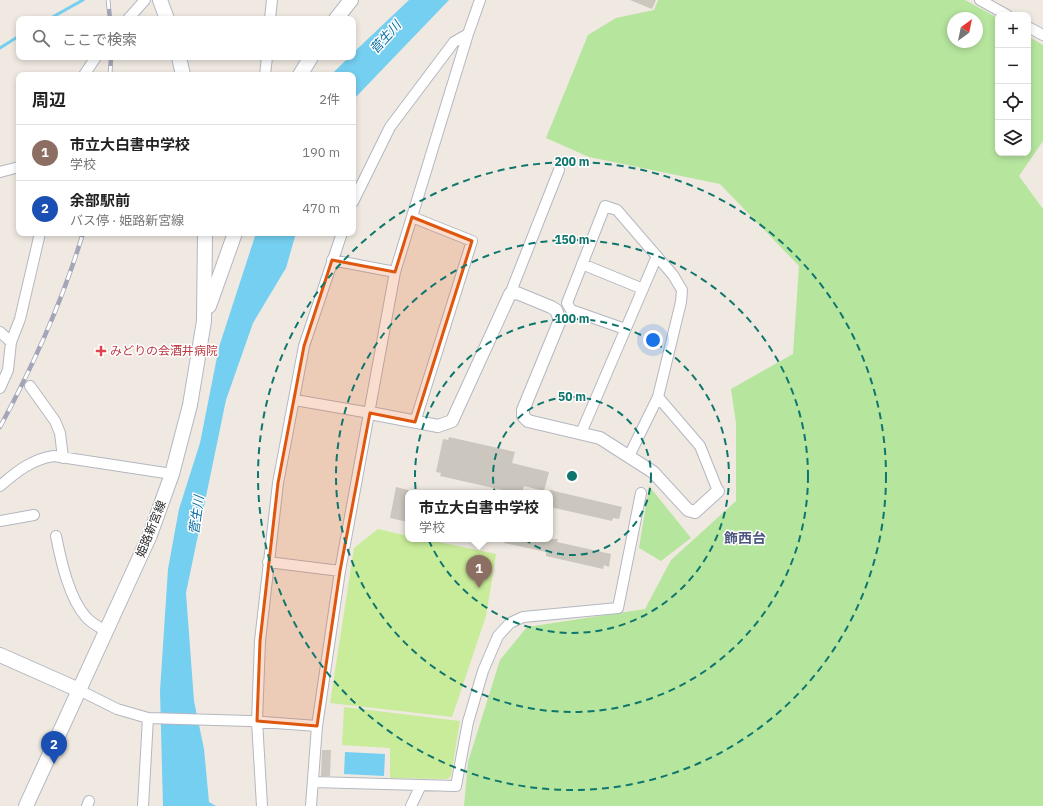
<!DOCTYPE html>
<html lang="ja">
<head>
<meta charset="utf-8">
<style>
	body { margin:0; font-family:"IBM Plex Sans","Noto Sans JP",sans-serif; background:#f6f6f6; color:#222 }
	.controls { position:absolute; right:12px; top:12px; display:grid; overflow:hidden; border-radius:8px; box-shadow:0 2px 6px #0003 }
	.controls button { width:36px; height:36px; display:grid; place-items:center; padding:0; border:0; border-bottom:1px solid #e0e0e0; background:#fff; color:#222; font:20px sans-serif }
	.compass { position:absolute; left:947px; top:12px; width:36px; height:36px; border-radius:50%; background:#fff; box-shadow:0 2px 6px #0003; rotate:33deg }
	.you { position:absolute; left:653px; top:340px; width:14px; height:14px; margin:-10px; border:3px solid #fff; border-radius:50%; background:#1a73e8; box-shadow:0 0 0 6px #1a73e833 }
	.badge { display:grid; place-items:center; width:26px; height:26px; border-radius:50%; background:#4264fb; color:#fff; font-size:13px; font-weight:700 }
	.pin { position:absolute; translate:-50% -33px; filter:drop-shadow(0 1px 2px #0008) }
	.pin::after { content:''; position:absolute; top:21px; width:14px; height:12px; background:inherit; clip-path:polygon(0 0,100% 0,50% 100%) }
	.popup { position:absolute; left:405px; top:490px; width:148px; height:52px; box-sizing:border-box; display:grid; place-content:center; border-radius:8px; background:#fff; filter:drop-shadow(0 1px 3px #0005); font-size:13px; white-space:nowrap; color:#767676 }
	.popup b { font-size:15px; color:#222 }
	.popup::after { content:''; position:absolute; left:50%; top:100%; margin-left:-8px; border:8px solid transparent; border-top-color:#fff }
	.list { margin:0; padding:0; list-style:none }
	h2 { display:flex; justify-content:space-between; align-items:center; height:52px; margin:0; padding:0 16px; font-size:17px }
	h2 small { font-size:13px; font-weight:400; color:#767676 }
	.list li { display:grid; grid-template-columns:26px 1fr auto; gap:12px; align-items:center; box-sizing:border-box; height:56px; padding:0 16px; border-top:1px solid #e0e0e0 }
	.list b { display:block; font-size:15px; white-space:nowrap }
	.list p { margin:0; font-size:13px; white-space:nowrap; color:#767676 }
	.list em { font-size:13px; font-style:normal; color:#767676 }
	.icon { flex:none; width:22px; height:22px; fill:none; stroke:currentColor; stroke-width:2; stroke-linecap:round; stroke-linejoin:round }
	.map { position:relative; flex:none; width:1043px; height:806px; overflow:hidden }
	.search { position:absolute; background:#fff; box-shadow:0 2px 6px #0003; left:16px; top:16px; width:340px; height:44px; display:flex; align-items:center; gap:10px; box-sizing:border-box; padding:0 14px; border-radius:8px; color:#767676; font-size:15px }
	.panel { position:absolute; background:#fff; box-shadow:0 2px 6px #0003; left:16px; top:72px; width:340px; height:164px; border-radius:8px }
	.map>svg:first-child { display:block }
</style>
</head>
<body>
<div class="map">
<svg width="1043" height="806" viewBox="0 0 1043 806">
	<rect width="100%" height="100%" fill="#efe9e1"/>
	<path fill="#b6e59e" fill-rule="evenodd" d="M658 0H965L998 18V153H1028V36L1043 45V141L1019 176 1043 209V806H464L468 762 500 660 527 627 645 609 671 560 736 501V423L731 389 793 354 799 266 720 184 589 157 546 138 588 35 616 18 654 10ZM953 18H977V42H953Z
		M649 486 691 538 661 561 639 548Z"/>
	<path fill="#c9ec9a" d="M378 529 408 536V539H424L496 554 486 616 452 717 330 703 354 548Z
		M344 707 460 721 451 776 448 779 390 778V748L342 745Z"/>
	<path fill="#75cff0" d="M409 0H449L353 100V75H331L349 57H353V53Z
		M256 233H296L286 268 253 323 226 400 186 593 194 701 204 749 209 802 216 806H163L160 691 168 569 179 509 200 443 219 347Z
		M345 752 385 754 384 776 344 774Z"/>
	<g fill="none" stroke-linecap="round" stroke-linejoin="round">
		<path stroke="#75cff0" stroke-width="3" d="M49 19 83 0
			M0 48 19 36"/>
	</g>
	<path fill="#cbc7bf" d="M630 0H656L652 9Z
		M449 437 515 452 512 463 549 472 544 491 524 486 522 493H516L440 476 441 473 436 472 443 439 448 440Z
		M396 487 408 490V522L390 518Z
		M550 490 622 507 619 519 613 518 612 521 550 507Z
		M504 539H558L557 542 611 554 609 567 604 565 603 569 546 556V552L504 543Z
		M322 750H331L330 776H321Z"/>
	<g fill="none" stroke-linecap="round" stroke-linejoin="round">
		<g stroke="#b4b7c1" stroke-width="12">
			<path id="minor" d="M980 0 1007 15
				M128 19 145 0
				M270 19 272 0
				M1028 27 1043 35
				M84 75 96 57
				M265 75 267 57
				M0 172 19 167
				M353 202 390 127 454 42 468 34
				M412 217 472 241 415 422
				M332 260 395 272
				M582 264 643 289
				M510 294 559 170
				M625 329 571 310 567 303 605 206 617 210 673 275 682 290 681 302 658 397 629 456
				M0 332 11 342
				M30 386 55 421 60 433 63 458
				M0 388 8 370 11 342 20 319 40 233
				M658 397 700 446 718 491
				M295 400 370 413
				M581 433 657 256
				M0 486C16 472 32 459 54 456L172 474
				M0 521 34 515
				M56 536C61 561 69 598 86 617 91 623 99 627 106 631
				M268 562 340 571
				M79 690 117 709 148 718 249 721 317 726
				M313 782 456 786 468 722 483 671 498 636 510 623 523 617 618 608 641 493
				M87 806 89 801
				M143 806 148 718
				M262 806 257 721 260 641 278 483 304 346 342 233
				M311 806 317 726 340 571 395 272 468 34 480 0
				M411 806 421 785"/>
		</g>
		<g stroke="#b4b7c1" stroke-width="14">
			<path id="tertiary" d="M370 413 438 426 452 421 510 294 517 293 551 307 556 310 560 320 523 410V416L528 421 600 438 653 472 688 510 695 512 718 491"/>
		</g>
		<g stroke="#b4b7c1" stroke-width="16">
			<path id="secondary" d="M160 0 167 19
				M336 19 351 0
				M179 57 183 75
				M300 75 311 57
				M209 306 235 233
				M0 655 79 690
				M26 806 150 535 172 474 190 405 204 321 205 233"/>
		</g>
		<use href="#minor" stroke="#fff" stroke-width="10"/>
		<use href="#tertiary" stroke="#fff" stroke-width="12"/>
		<use href="#secondary" stroke="#fff" stroke-width="14"/>
		<g stroke="#a3a6b8" stroke-width="4.5">
			<path id="rail" d="M108 0 110 19
				M110 75 111 57
				M0 427C33 366 63 300 83 233"/>
		</g>
		<use href="#rail" stroke="#fff" stroke-width="3" stroke-dasharray="9" stroke-linecap="butt"/>
	</g>
	<path fill="#df570e" fill-opacity="0.2" stroke="#df570e" stroke-width="3" stroke-linejoin="round" d="M412 217 472 241 415 422 370 413 340 571 317 726 257 721 260 641 278 483 304 346 332 260 395 272Z"/>
	<g fill="none" stroke="#0f766e" stroke-width="2" stroke-dasharray="7 5">
		<circle cx="572" cy="476" r="79"/>
		<circle cx="572" cy="476" r="157"/>
		<circle cx="572" cy="476" r="236"/>
		<circle cx="572" cy="476" r="314"/>
	</g>
	<path fill="#e0444e" stroke="#fff" stroke-width="1.5" d="M99 345h4v4h4v4h-4v4h-4v-4h-4v-4h4z"/>
	<g text-anchor="middle" stroke-width="3" stroke-linejoin="round" paint-order="stroke">
		<g font-size="12" fill="#be3a42" stroke="#fff" text-anchor="start">
			<text x="110" y="355">みどりの会酒井病院</text>
		</g>
		<g font-size="12" fill="#2e2e2e" stroke="#fff">
			<text transform="translate(151 529) rotate(-68)" y="4">姫路新宮線</text>
		</g>
		<g font-size="13" font-style="italic" fill="#0d6fa3" stroke="#fff">
			<text transform="translate(385 37) rotate(-48)" y="5">菅生川</text>
			<text transform="translate(196 515) rotate(-82)" y="5">菅生川</text>
		</g>
		<g font-size="14" font-weight="bold" fill="#4d5680" stroke="#fff">
			<text x="745" y="543">飾西台</text>
		</g>
	</g>
	<circle cx="572" cy="476" r="6" fill="#0f766e" stroke="#fff" stroke-width="2"/>
	<g font-size="12" text-anchor="middle" font-weight="bold" fill="#0f766e" stroke="#fff" stroke-width="3" stroke-linejoin="round" paint-order="stroke">
		<text x="572" y="166">200 m</text>
		<text x="572" y="244">150 m</text>
		<text x="572" y="323">100 m</text>
		<text x="572" y="401">50 m</text>
	</g>
</svg>
<div class="controls">
<button>+</button>
<button>−</button>
<button><svg class="icon" aria-label="locate" viewBox="0 0 24 24"><circle cx="12" cy="12" r="6"/><path d="M12 2v4M12 18v4M2 12h4M18 12h4"/></svg></button>
<button><svg class="icon" aria-label="layers" viewBox="0 0 24 24"><path d="M12 4l9 5-9 5-9-5zM3 14l9 5 9-5"/></svg></button>
</div>
<svg class="compass" viewBox="-18 -18 36 36"><path d="M0-13l5 13h-10z" fill="#e53935"/><path d="M0 13l5-13h-10z" fill="#767676"/></svg>
<div class="you"></div>
<div class="pin badge" style="left:479px;top:588px;background:#8d6e63">1</div>
<div class="popup"><b>市立大白書中学校</b>学校</div>
<div class="pin badge" style="left:54px;top:764px;background:#1a4fb4">2</div>
<div class="search"><svg class="icon" aria-label="search" viewBox="0 0 24 24"><circle cx="10" cy="10" r="6"/><path d="M15 15l6 6"/></svg>ここで検索</div>
<section class="panel">
<h2>周辺<small>2件</small></h2>
<ul class="list">
<li><span class="badge" style="background:#8d6e63">1</span><div><b>市立大白書中学校</b><p>学校</p></div><em>190 m</em></li>
<li><span class="badge" style="background:#1a4fb4">2</span><div><b>余部駅前</b><p>バス停 · 姫路新宮線</p></div><em>470 m</em></li>
</ul>
</section>
</div>
</body>
</html>
